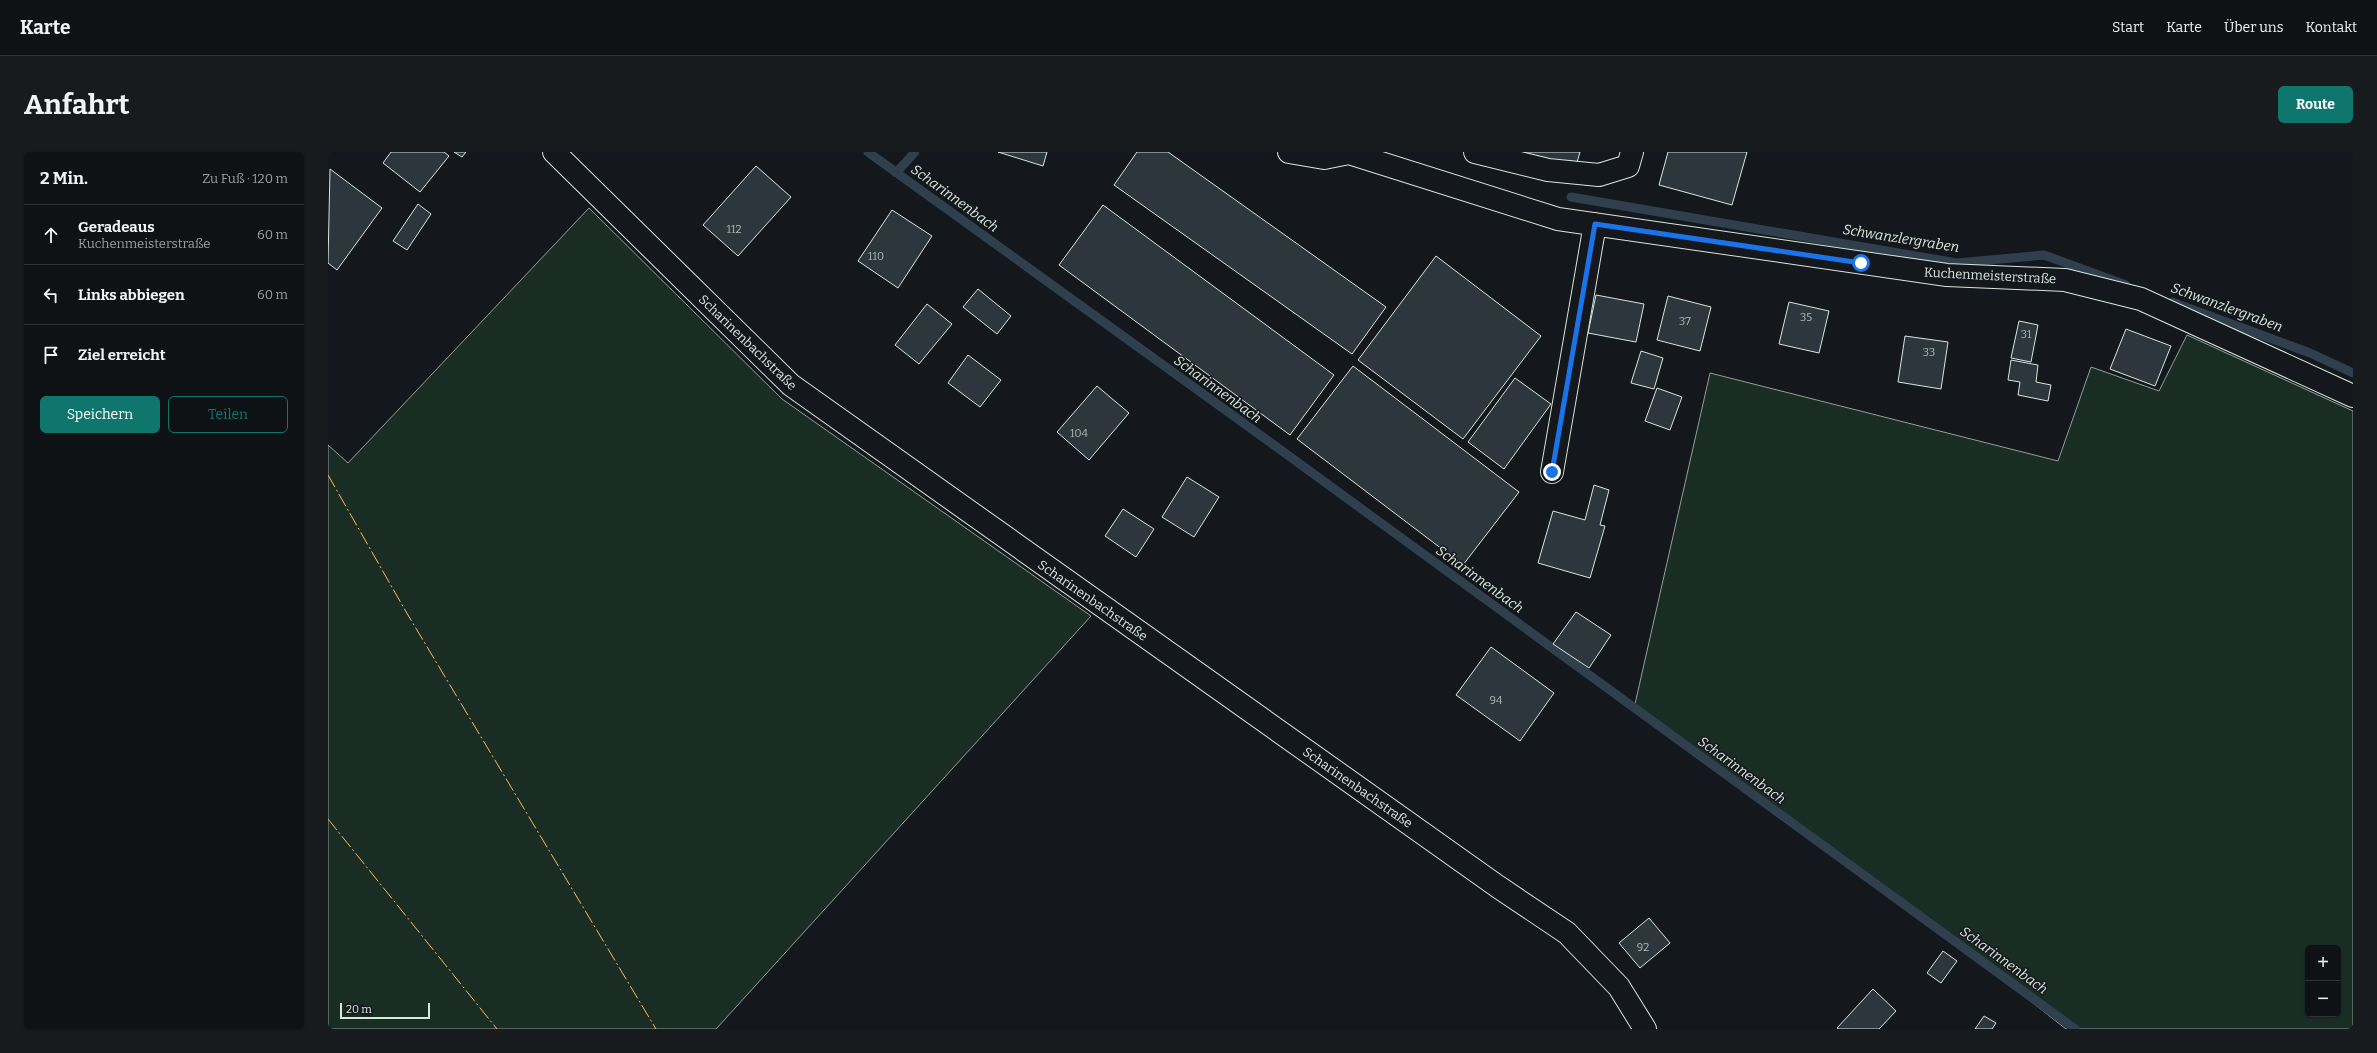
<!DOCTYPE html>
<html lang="de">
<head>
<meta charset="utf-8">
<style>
	body { margin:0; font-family:Bitter,serif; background:#181b1e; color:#f1f3f6 }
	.controls { position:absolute; right:12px; bottom:12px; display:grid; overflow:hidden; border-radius:6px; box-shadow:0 1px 3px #0004 }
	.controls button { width:36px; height:36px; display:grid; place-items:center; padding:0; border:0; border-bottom:1px solid #2f3234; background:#0f1215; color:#f1f3f6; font:20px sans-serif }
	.scale { position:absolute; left:12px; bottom:10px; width:90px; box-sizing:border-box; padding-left:4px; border:2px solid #d8e6dc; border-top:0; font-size:11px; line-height:14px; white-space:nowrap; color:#d8e6dc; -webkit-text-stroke:3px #14181c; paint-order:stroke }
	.stop { position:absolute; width:12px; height:12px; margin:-9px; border:3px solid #1a73e8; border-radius:50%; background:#fff }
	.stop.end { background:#1a73e8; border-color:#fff; box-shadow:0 1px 4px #0008 }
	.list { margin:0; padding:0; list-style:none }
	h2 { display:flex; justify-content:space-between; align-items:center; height:52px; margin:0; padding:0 16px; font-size:17px }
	h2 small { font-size:13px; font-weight:400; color:#9b9ea0 }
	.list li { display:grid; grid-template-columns:26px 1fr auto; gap:12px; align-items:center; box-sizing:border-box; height:60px; padding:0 16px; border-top:1px solid #2f3234 }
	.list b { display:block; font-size:15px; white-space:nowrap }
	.list p { margin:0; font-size:13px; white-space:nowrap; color:#9b9ea0 }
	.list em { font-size:13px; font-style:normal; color:#9b9ea0 }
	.actions { display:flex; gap:8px; padding:12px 16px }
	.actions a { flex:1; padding:9px 0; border:1px solid #0f766e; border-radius:6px; text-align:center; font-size:14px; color:#0f766e }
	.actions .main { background:#0f766e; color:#fff }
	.icon { flex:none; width:22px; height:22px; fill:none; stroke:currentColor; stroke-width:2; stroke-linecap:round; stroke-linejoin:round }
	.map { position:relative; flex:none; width:2025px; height:877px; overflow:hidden; border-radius:6px }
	header { display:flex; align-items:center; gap:24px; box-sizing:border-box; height:56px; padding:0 20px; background:#0f1215; border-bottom:1px solid #2f3234 }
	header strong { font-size:19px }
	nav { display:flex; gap:22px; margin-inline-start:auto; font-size:14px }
	.intro { display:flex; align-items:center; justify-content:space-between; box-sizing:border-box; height:96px; padding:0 24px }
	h1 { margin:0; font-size:28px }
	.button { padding:10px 18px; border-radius:6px; background:#0f766e; color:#fff; font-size:14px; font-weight:700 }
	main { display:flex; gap:24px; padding:0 24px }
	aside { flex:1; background:#0f1215; border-radius:6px; box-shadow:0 1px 3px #0004 }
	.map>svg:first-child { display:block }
</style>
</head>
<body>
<header>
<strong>Karte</strong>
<nav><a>Start</a><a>Karte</a><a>Über uns</a><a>Kontakt</a></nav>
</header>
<div class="intro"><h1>Anfahrt</h1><a class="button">Route</a></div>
<main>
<aside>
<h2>2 Min.<small>Zu Fuß · 120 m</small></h2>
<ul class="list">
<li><svg class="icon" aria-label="ahead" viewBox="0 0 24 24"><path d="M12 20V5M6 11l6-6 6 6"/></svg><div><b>Geradeaus</b><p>Kuchenmeisterstraße</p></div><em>60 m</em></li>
<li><svg class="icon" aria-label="left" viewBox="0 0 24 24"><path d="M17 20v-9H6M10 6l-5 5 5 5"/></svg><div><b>Links abbiegen</b></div><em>60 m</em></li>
<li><svg class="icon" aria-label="arrive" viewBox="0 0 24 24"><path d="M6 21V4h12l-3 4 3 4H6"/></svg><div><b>Ziel erreicht</b></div></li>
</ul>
<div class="actions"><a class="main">Speichern</a><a>Teilen</a></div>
</aside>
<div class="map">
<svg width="2025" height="877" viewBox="0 0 2025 877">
	<rect width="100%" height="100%" fill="#14181c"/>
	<path fill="#1a2d24" stroke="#939e99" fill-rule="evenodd" d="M261 56 454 247 763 464 388 877H0V293L20 311Z
		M1859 183 2025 259V877H1738L1641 801 1307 552 1382 221 1730 309 1763 215 1831 239ZM1980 796H2010V862H1980Z"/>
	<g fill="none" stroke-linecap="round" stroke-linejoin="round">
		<path stroke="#2f3f4d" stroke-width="9" d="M540 0 939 288 1747 877
			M568 21 587 0
			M1243 45 1629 111 1716 103 1798 133
			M1844 150 1982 201 2025 221"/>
	</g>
	<path fill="#2c363c" stroke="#d8e6dc" d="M63 0H116L121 4 92 40 55 11Z
		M126 0H138L134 5Z
		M670 0H719L715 14Z
		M809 0H840L1058 155 1024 202 786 33Z
		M1194 0H1252L1248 14Z
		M1340 0H1419L1404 53 1331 33Z
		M428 14 463 45 410 104 375 73Z
		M2 17 54 56 9 118 0 111Z
		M90 52 103 62 79 98 65 89Z
		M775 53 1006 223 962 283 731 113Z
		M564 58 604 84 570 136 530 109Z
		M1108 104 1213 184 1135 287 1030 208Z
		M650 137 683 164 669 182 635 155Z
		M1268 143 1316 152 1308 190 1260 181Z
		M1340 144 1383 155 1372 199 1329 188Z
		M1461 150 1501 159 1491 201 1451 192Z
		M599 152 624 172 591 212 567 193Z
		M1691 169 1710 173 1703 210 1683 206Z
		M1798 177 1843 194 1827 234 1782 217Z
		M1577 184 1620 190 1613 237 1570 230Z
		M1313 199 1335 206 1326 237 1303 231Z
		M640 203 673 228 652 255 620 231Z
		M1683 208 1710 213 1708 230 1723 233 1720 249 1690 243 1692 230 1680 228Z
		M1025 214 1191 340 1135 413 969 287Z
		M1187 226 1223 252 1176 317 1140 290Z
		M769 234 801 261 761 308 729 280Z
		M1329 236 1354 245 1342 278 1317 269Z
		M859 325 891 345 866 385 834 365Z
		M1266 333 1281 338 1272 373 1277 374 1262 426 1210 411 1225 359 1257 368Z
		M795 357 826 377 808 405 777 384Z
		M1248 460 1283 483 1261 516 1225 492Z
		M1163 495 1226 541 1192 589 1128 543Z
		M1321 766 1342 791 1312 816 1291 791Z
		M1615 799 1629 809 1613 831 1599 821Z
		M1545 837 1568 859 1551 877H1511L1509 876Z
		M1656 864 1668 871 1664 877H1647Z"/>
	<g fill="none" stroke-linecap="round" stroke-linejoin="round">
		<g stroke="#d8e6dc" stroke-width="24">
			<path id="minor" d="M226 0 463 233 1169 734 1239 781 1291 835 1317 877
				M961 0 996 6 1021 1 1230 67 1619 123 1737 128 1813 147 2025 244
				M1147 0 1220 18 1271 23 1300 14 1304 0
				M1224 320 1267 72"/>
		</g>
		<use href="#minor" stroke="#14181c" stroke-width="22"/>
		<path stroke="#ffb74d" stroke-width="1" stroke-dasharray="14 3 2 3" stroke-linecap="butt" d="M0 323 77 458 328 877
			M0 667 169 877"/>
	</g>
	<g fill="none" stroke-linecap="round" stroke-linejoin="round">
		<path stroke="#1a73e8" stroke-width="5" d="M1224 320 1267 72 1533 111"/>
	</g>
	<g text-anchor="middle" stroke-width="3" stroke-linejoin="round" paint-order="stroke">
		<g font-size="11" fill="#adbab4">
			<text x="406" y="81">112</text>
			<text x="548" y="108">110</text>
			<text x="1478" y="169">35</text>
			<text x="1357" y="173">37</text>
			<text x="1698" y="186">31</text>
			<text x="1601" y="204">33</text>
			<text x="751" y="285">104</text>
			<text x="1168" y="552">94</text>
			<text x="1315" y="799">92</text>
		</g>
		<g font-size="13" fill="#d8e6dc" stroke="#14181c">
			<text transform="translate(1662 123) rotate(3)" y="5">Kuchenmeisterstraße</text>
			<text transform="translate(420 190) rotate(44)" y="5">Scharinenbachstraße</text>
			<text transform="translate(765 448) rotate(35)" y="5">Scharinenbachstraße</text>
			<text transform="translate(1030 635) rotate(35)" y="5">Scharinenbachstraße</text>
		</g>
		<g font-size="14" font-style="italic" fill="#d8e6dc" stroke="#14181c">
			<text transform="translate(627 46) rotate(36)" y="5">Scharinnenbach</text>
			<text transform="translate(1573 86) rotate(9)" y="5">Schwanzlergraben</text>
			<text transform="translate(1899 155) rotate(20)" y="5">Schwanzlergraben</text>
			<text transform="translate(890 237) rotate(36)" y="5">Scharinnenbach</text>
			<text transform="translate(1152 427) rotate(36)" y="5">Scharinnenbach</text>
			<text transform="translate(1414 618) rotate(36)" y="5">Scharinnenbach</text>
			<text transform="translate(1676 808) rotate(36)" y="5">Scharinnenbach</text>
		</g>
	</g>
</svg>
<div class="controls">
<button>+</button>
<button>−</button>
</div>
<div class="scale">20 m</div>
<div class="stop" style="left:1533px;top:111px"></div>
<div class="stop end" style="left:1224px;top:320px"></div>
</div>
</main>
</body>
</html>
